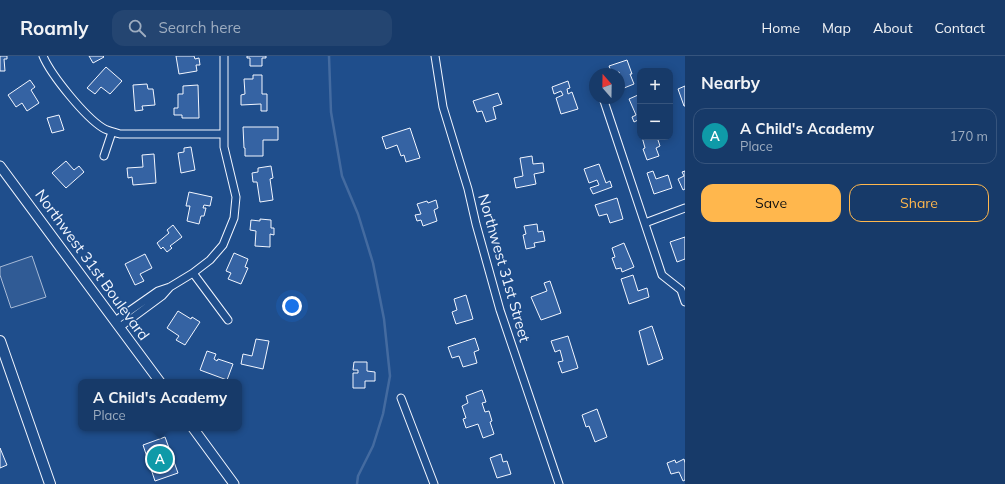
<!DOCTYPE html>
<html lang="en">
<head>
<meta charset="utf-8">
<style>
	body { margin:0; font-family:Mulish,sans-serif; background:#244571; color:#f1f3f6 }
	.controls { position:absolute; right:12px; top:12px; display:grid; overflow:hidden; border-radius:8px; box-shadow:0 2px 10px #0003 }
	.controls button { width:36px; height:36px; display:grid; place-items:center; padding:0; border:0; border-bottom:1px solid #36547d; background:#173a69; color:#f1f3f6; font:20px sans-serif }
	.compass { position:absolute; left:589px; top:12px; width:36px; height:36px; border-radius:50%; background:#173a69; box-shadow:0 2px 10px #0003; rotate:340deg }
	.you { position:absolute; left:292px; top:250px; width:14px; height:14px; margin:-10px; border:3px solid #fff; border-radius:50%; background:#1a73e8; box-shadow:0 0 0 6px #1a73e833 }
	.badge { display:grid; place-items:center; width:26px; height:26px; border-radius:50%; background:#ffb74d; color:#fff; font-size:13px; font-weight:700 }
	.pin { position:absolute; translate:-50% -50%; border:2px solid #fff; box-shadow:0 1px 4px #0006 }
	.popup { position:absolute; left:78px; top:323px; width:164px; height:52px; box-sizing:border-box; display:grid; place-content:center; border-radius:8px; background:#173a69; filter:drop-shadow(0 1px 3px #0005); font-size:13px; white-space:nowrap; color:#9eadc0 }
	.popup b { font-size:15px; color:#f1f3f6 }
	.popup::after { content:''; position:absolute; left:50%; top:100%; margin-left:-8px; border:8px solid transparent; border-top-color:#173a69 }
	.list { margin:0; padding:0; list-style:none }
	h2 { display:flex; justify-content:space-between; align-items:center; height:52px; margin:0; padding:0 16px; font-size:17px }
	h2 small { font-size:13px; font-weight:400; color:#9eadc0 }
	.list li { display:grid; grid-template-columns:26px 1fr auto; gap:12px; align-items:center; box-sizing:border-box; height:56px; margin:0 8px 8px; padding:0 8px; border:1px solid #36547d; border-radius:12px }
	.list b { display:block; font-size:15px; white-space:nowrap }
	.list p { margin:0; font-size:13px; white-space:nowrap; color:#9eadc0 }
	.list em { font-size:13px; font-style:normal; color:#9eadc0 }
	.actions { display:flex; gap:8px; padding:12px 16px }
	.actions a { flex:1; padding:9px 0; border:1px solid #ffb74d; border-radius:12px; text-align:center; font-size:14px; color:#ffb74d }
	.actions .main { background:#ffb74d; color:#111 }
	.icon { flex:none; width:22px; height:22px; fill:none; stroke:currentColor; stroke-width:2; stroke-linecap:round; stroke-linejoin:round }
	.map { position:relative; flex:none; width:685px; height:428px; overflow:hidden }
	header { display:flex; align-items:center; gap:24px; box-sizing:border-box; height:56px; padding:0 20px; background:#173a69; border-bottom:1px solid #36547d }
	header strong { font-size:19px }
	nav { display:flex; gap:22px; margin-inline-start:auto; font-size:14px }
	.search { width:280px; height:36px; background:#244571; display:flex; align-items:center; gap:10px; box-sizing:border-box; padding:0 14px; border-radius:12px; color:#9eadc0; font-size:15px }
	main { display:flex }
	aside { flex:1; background:#173a69 }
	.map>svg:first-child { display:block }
</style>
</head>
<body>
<header>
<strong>Roamly</strong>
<div class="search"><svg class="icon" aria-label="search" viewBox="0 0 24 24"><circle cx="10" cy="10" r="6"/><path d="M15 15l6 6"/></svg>Search here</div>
<nav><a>Home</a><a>Map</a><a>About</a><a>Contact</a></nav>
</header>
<main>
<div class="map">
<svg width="685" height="428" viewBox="0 0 685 428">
	<rect width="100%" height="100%" fill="#1f4e8c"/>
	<path fill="#305b95" stroke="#a8bbd7" d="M32 200 46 241 11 252 0 219V211Z"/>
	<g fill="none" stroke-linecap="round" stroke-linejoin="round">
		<path stroke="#446ba0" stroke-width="2.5" d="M329 0 331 56 342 120 358 158 373 207 384 263 390 320 383 358 373 390 358 420 357 428"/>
	</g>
	<path fill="#3563a3" stroke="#f2f6ff" d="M0 0H7V3H4L5 15H0Z
		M89 0H103L104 1 93 7Z
		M176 0H194L195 3 199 2 200 9H196L197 15 179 18Z
		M247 0H266V2H262V10H250V2H247Z
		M627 4 632 18H630L634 28 624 32 619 16 612 18 609 10Z
		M106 11 122 25 110 38 101 31 95 38 87 32Z
		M253 19H262V38H267V55H261V48L241 49V39L245 38 244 23H253Z
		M30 24 35 31 31 34 39 47 27 55 22 47 16 51 8 39Z
		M568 25 570 32 567 33 568 38 572 36 578 53 561 58 556 42 563 39 561 35 554 38 552 31Z
		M147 28 148 33H153L155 49 142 50 143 54 135 55 133 29Z
		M198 29 199 62H182V59H174V52H178V38H183V30Z
		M685 30V50H684L678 33Z
		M498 37 502 48 493 51 496 63 486 66 482 55 477 56 473 45Z
		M638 39 640 45V63L634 66 632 61 636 59 629 43Z
		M59 59 64 74 52 77 47 62Z
		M243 71H278V84H263V100H245V92H244Z
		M410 72 420 102 406 106 404 99 401 100 397 89 386 93 382 81Z
		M642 81H657L660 90 656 92 659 100 647 104 643 93 645 92Z
		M191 91 195 114 181 117 178 97 184 96V92Z
		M154 98 156 127 133 129 132 121 128 122 127 112 143 111 142 99Z
		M532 100 533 108 543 107 544 116 534 118 536 128 516 132 514 122 523 120 520 102Z
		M66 105 74 114 79 110 84 116 66 132 52 117Z
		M599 108 606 127 610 125 612 131 593 138 590 132 599 129 597 124 589 127 584 113Z
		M271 110 273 122 270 123 273 144 260 146 257 126H253L252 117 258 116V112Z
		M653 115 656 123 668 119 672 132 654 138 647 117Z
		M685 115V133L683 134 678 123 684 120 682 116Z
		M189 136 212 141 210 150 204 149 203 152H206L204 160H201L199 168 187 165 190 150H186Z
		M617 142 623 163 610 167 607 158 599 160 595 149Z
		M436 144 438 152 434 154 437 165 423 170 421 164 417 165 415 159 421 158 417 148 427 145 428 147Z
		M260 163 271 164V172H274V179L270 178V191L255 190 256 175 250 174 251 164 260 165Z
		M537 168 538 176 543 175 545 185 534 187 535 191 526 193 523 179 526 178 524 170Z
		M173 169 182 181 170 190 172 192 167 196 163 191 161 193 157 187 169 177 167 174Z
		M685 181V203L677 206 670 186Z
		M624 187 634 211 622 216 621 212 616 213 612 202 615 201 612 192Z
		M234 197 248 203 245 211 248 212 241 228 228 223 231 217 226 215Z
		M145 198 152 212 140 218 144 225 135 229 125 208Z
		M633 219 638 235 647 232 649 241 629 248 621 223Z
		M550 225 561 257 541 264 531 241 547 235 544 227Z
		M466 239 473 263 456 268 452 256 457 254 454 243Z
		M178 255 191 263 192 261 200 266 185 289 176 284 179 280 167 272Z
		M652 270 663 303 648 309 639 275Z
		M568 280 578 312 562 317 558 306 563 305 560 294 555 296 551 285Z
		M475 282 479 294 474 296 477 307 463 311 459 300 452 302 448 291Z
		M256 283 269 285 263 313 241 308 243 298 252 300Z
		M207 295 216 298 214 303 217 305 218 303 233 308 227 324 200 314Z
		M354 306H367V315L375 316V325H365V332H353V317H358V314H353Z
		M482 334 486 346 482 347 485 356 489 355 492 365 490 366 494 378 483 382 478 368 466 372 463 363 466 362 462 350 468 347 466 340Z
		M597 353 607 381 595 386 589 370 586 371 582 359Z
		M165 381 178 417 155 425 143 389Z
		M0 392 7 409 0 412Z
		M501 398 503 406 507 405 511 418 497 422 490 402Z
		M684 403 685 407V424L683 425 679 416 671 418 667 407 675 404 676 407Z"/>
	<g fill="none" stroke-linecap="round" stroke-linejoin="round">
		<g stroke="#f2f6ff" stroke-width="9">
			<path id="minor" d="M43 0C51 19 85 61 103 72 108 75 114 76 120 78H223
				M435 0 443 51 468 133 476 168 500 254 559 428
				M603 42 662 219 681 234 685 246
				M104 100 112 76
				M645 167 685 152
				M193 217 228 264
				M115 265 158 235 170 231 193 217 210 204 223 189 234 162 236 141 224 91V0
				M120 271 162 240 170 231
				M401 342 434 428"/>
		</g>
		<g stroke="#f2f6ff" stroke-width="11">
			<path id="tertiary" d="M0 110 160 326
				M193 372 234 428"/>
		</g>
		<g stroke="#f2f6ff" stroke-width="12">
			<path id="secondary" d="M0 285 50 428"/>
		</g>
		<use href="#minor" stroke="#1f4e8c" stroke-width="7"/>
		<use href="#tertiary" stroke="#1f4e8c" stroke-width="9"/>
		<use href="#secondary" stroke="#1f4e8c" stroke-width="10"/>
	</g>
	<g text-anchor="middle" stroke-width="3" stroke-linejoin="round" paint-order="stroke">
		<g font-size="15" fill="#f2f6ff" stroke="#1f4e8c">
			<text transform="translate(92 209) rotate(54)" y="5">Northwest 31st Boulevard</text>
			<text transform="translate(504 212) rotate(74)" y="5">Northwest 31st Street</text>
		</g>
	</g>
</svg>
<div class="controls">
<button>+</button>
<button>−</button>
</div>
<svg class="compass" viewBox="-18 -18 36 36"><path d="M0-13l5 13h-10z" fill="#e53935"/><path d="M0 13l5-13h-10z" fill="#9eadc0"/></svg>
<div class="you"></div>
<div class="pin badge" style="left:160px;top:403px;background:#0f9aa8">A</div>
<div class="popup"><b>A Child's Academy</b>Place</div>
</div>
<aside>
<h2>Nearby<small></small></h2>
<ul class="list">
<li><span class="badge" style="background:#0f9aa8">A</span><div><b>A Child's Academy</b><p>Place</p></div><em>170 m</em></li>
</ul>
<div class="actions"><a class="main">Save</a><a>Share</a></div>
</aside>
</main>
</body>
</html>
